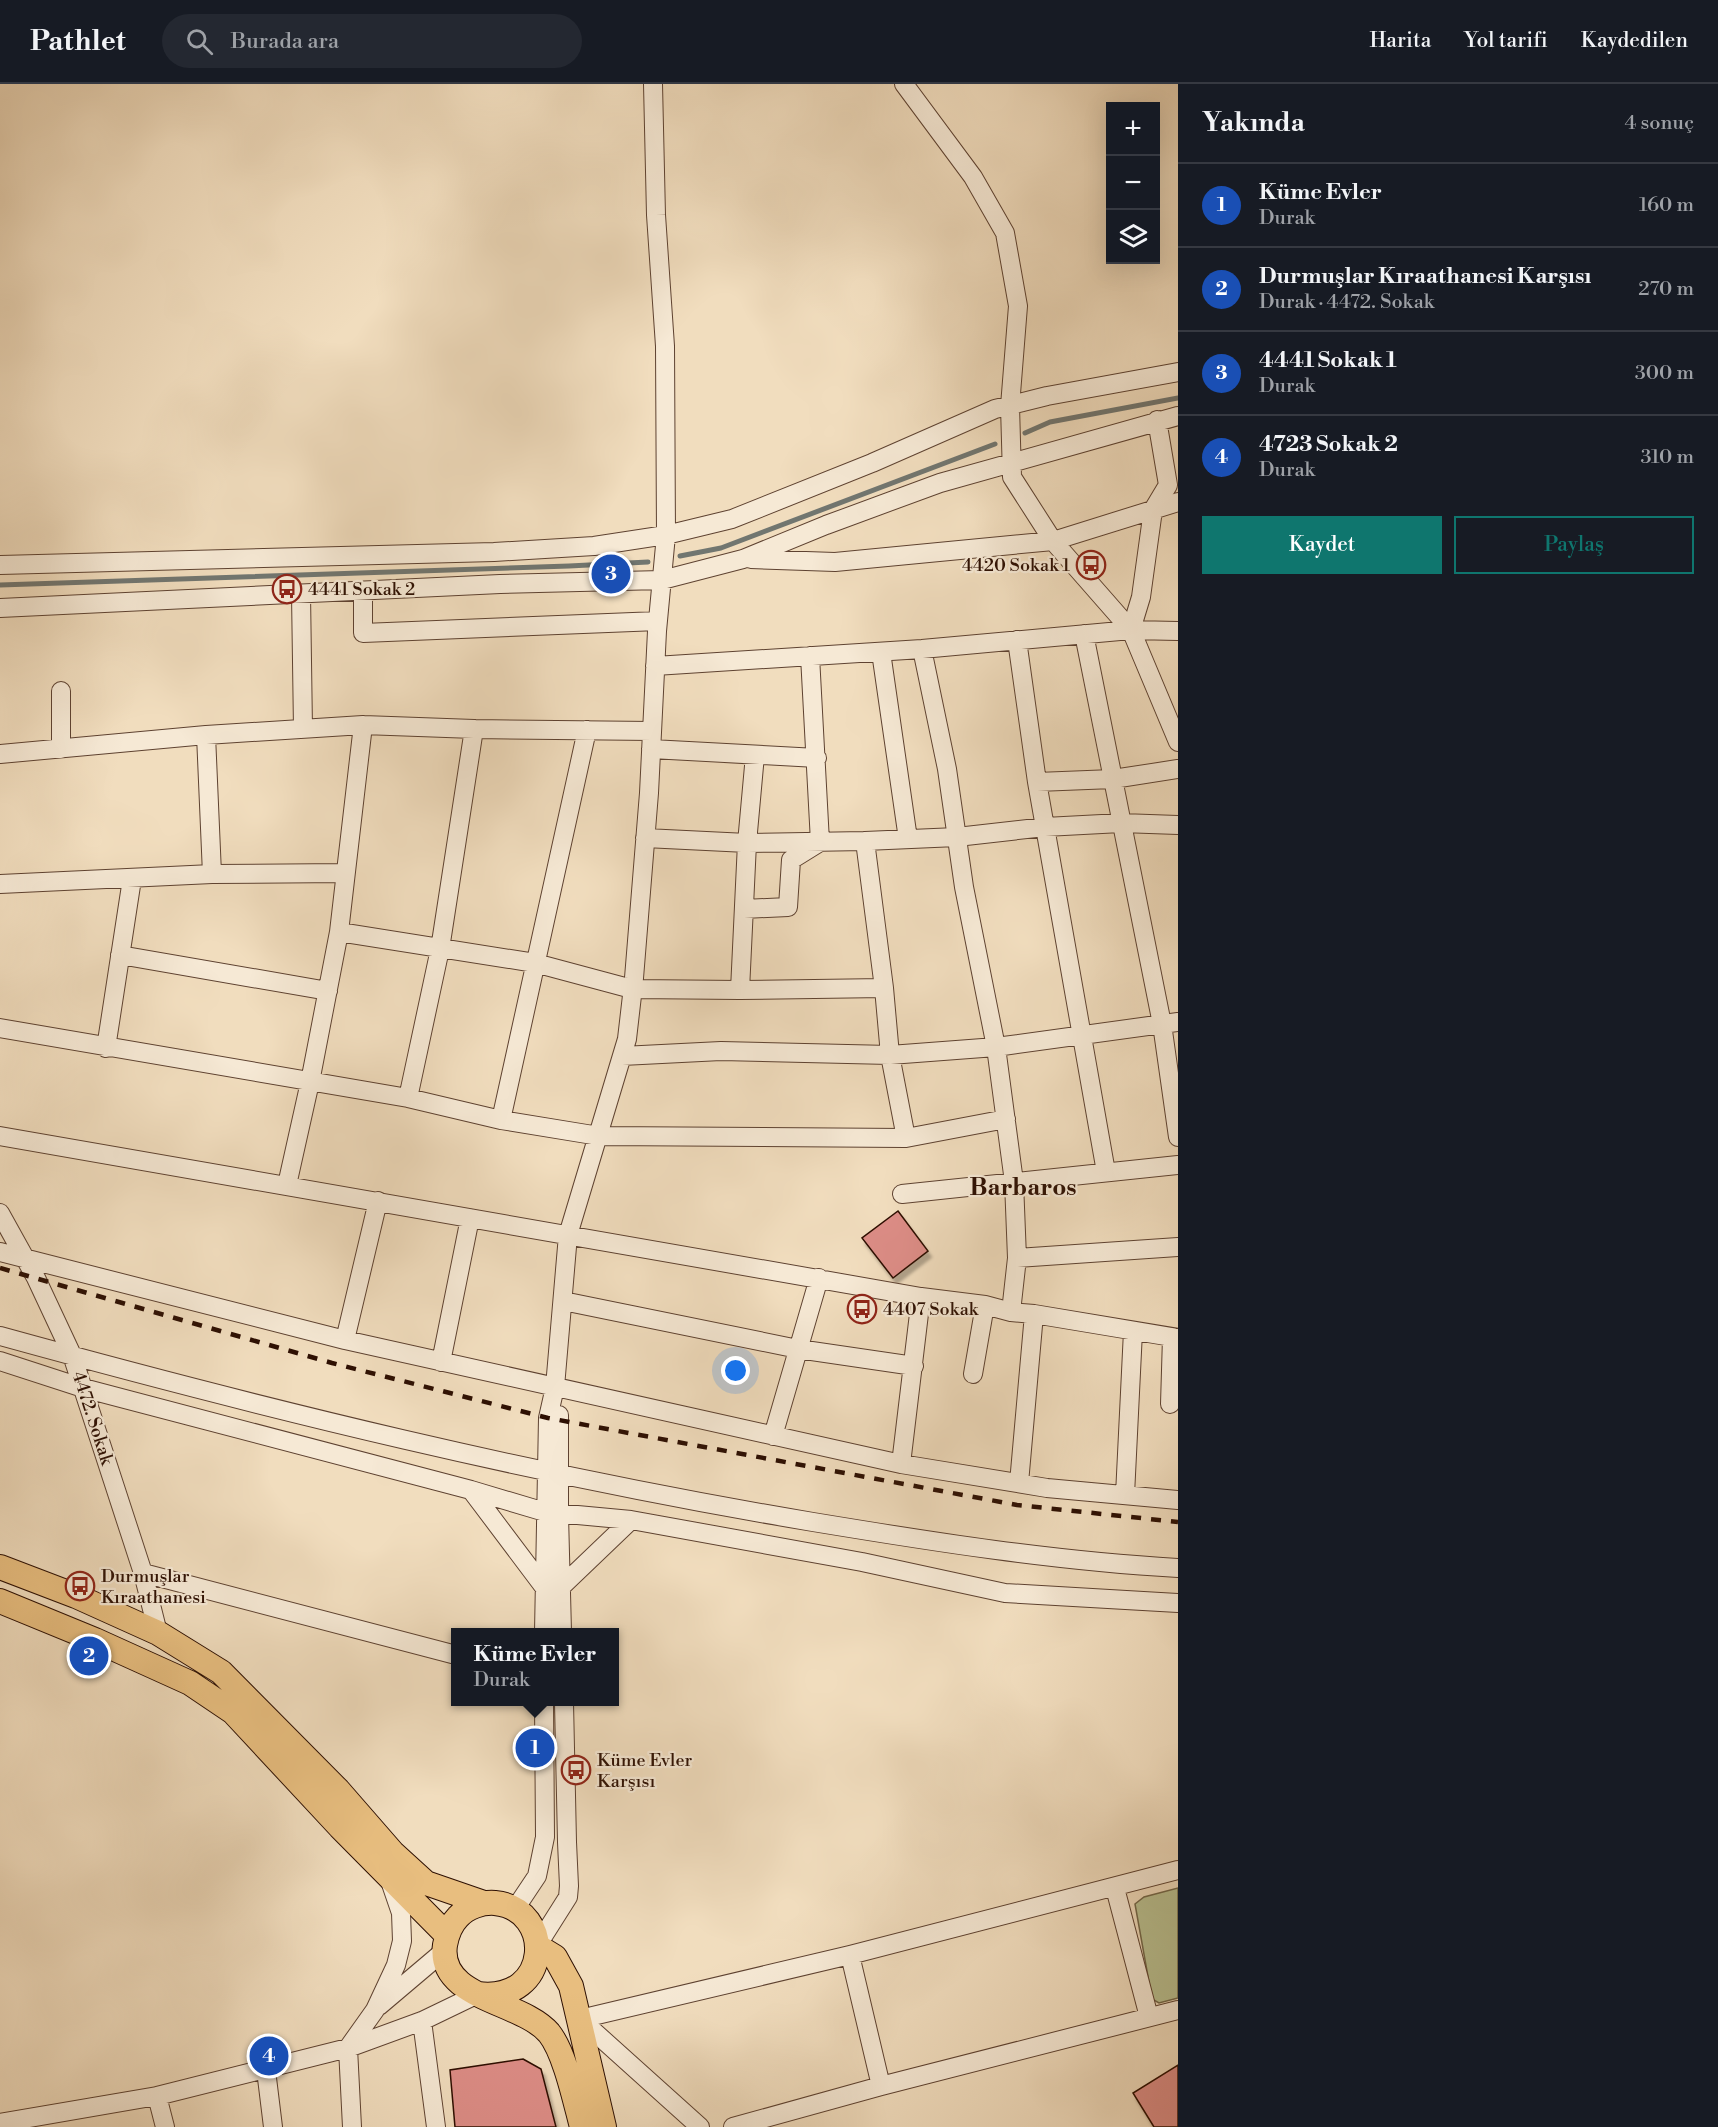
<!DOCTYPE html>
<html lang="tr">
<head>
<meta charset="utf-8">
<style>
	body { margin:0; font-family:"Libre Bodoni",serif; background:#242831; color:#f1f3f6 }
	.controls { position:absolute; right:18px; top:18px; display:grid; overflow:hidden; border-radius:0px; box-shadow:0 6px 24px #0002 }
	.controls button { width:54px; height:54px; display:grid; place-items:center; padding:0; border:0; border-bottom:2px solid #363941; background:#171b24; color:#f1f3f6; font:30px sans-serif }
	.you { position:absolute; left:736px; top:1287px; width:21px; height:21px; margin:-15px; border:4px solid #fff; border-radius:50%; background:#1a73e8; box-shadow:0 0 0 9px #1a73e833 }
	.badge { display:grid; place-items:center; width:39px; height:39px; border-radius:50%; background:#0f766e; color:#fff; font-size:20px; font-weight:700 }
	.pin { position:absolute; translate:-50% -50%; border:3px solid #fff; box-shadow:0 2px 6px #0006 }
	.popup { position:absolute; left:451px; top:1544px; width:168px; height:78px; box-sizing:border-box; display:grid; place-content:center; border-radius:0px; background:#171b24; filter:drop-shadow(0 2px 4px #0005); font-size:20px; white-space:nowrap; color:#9ea1a6 }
	.popup b { font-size:22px; color:#f1f3f6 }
	.popup::after { content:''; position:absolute; left:50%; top:100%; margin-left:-12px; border:12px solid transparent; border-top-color:#171b24 }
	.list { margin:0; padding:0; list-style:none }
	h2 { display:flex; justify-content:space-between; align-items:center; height:78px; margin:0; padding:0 24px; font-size:26px }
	h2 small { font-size:20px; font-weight:400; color:#9ea1a6 }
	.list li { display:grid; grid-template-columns:39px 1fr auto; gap:18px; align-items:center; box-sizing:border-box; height:84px; padding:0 24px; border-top:2px solid #363941 }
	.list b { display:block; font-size:22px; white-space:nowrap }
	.list p { margin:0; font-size:20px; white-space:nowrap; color:#9ea1a6 }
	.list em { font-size:20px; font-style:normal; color:#9ea1a6 }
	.actions { display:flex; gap:12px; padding:18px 24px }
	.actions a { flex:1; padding:14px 0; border:2px solid #0f766e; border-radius:0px; text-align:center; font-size:21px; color:#0f766e }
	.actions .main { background:#0f766e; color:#fff }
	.icon { flex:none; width:33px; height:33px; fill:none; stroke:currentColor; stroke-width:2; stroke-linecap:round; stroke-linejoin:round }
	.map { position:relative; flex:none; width:1178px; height:2043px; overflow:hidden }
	header { display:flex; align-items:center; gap:36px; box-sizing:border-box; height:84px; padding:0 30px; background:#171b24; border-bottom:2px solid #363941 }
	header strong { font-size:28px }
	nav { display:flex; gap:33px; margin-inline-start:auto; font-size:21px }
	.search { width:420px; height:54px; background:#242831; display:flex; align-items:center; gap:15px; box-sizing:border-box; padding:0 21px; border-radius:33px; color:#9ea1a6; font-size:22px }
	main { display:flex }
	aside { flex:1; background:#171b24 }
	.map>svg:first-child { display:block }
</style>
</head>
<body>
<header>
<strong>Pathlet</strong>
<div class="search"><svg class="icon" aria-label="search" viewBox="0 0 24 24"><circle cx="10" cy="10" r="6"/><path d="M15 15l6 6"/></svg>Burada ara</div>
<nav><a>Harita</a><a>Yol tarifi</a><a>Kaydedilen</a></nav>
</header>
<main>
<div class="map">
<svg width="1178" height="2043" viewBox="0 0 1178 2043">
	<defs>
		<filter id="shadow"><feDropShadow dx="3.5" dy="6" stdDeviation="1.5" flood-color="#0004"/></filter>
	</defs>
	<rect width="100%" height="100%" fill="#f1ddbe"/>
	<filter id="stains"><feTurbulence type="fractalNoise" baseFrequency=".00333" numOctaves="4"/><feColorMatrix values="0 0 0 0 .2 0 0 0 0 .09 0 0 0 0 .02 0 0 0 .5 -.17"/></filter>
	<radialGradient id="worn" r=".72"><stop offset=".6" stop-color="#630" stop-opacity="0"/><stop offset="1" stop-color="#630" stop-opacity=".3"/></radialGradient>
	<path fill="#b9c192" stroke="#73684a" stroke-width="1.5" d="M1178 1804V1914L1159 1919 1152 1915 1135 1820 1144 1813Z"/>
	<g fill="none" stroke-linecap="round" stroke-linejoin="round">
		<path stroke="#717670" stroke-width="5" d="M1025 349 1050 338 1178 314
			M680 472 721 464 995 360
			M0 501 569 482 648 478"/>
	</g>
	<path fill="#dd8d87" stroke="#2d0f02" stroke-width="1.5" filter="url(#shadow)" d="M898 1127 928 1167 893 1194 862 1154Z
		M523 1975 541 1985 556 2043H455L450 1986Z
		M1178 1981V2043H1154L1133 2009Z"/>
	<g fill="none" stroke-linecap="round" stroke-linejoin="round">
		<g stroke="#5e4231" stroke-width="20">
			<path id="minor" d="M904 0 973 93 1005 149 1018 222 1010 322 1012 393 1053 457 1131 546 1178 658
				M751 475 835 478 1053 457 1178 418
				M0 481 494 468 594 462 666 451 732 435 872 379 995 325 1047 312 1178 288
				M363 508V549L658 537
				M301 510 303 645
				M0 524 500 500 662 496 743 475 826 441 940 399 1178 332
				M1131 546 1141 513 1153 426 1168 401 1157 336
				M1084 550 1162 940 1178 1053
				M1017 556 1037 698 1106 1088
				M922 565 947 685 964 803 996 963 1014 1098 1017 1174 1011 1228
				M881 568 908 755
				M655 582 922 565 1131 546 1178 547
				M61 607V665
				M206 651 212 790
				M651 665 817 674
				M0 670 206 651 363 641 474 645 652 647
				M1037 698 1113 695 1178 685
				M645 754 747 759 865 757 957 753 1045 743 1121 739 1178 741
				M865 757 884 904 890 971 906 1054
				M0 800 212 790 345 789
				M744 825 788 823 791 776 820 758 810 572
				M339 848 535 879 632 905 740 906 884 904
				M120 871 328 907
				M740 906 747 759 755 671
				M0 944 408 1014 501 1036 599 1052 906 1054 1006 1035
				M106 964 132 795
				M622 972 721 967 890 971 996 963 1178 938
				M408 1014 440 865 474 645
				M501 1036 587 646
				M0 1052 921 1213 985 1221 1011 1228 1034 1230 1178 1254
				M287 1101 310 998 339 848 363 641
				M902 1110 1178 1081
				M0 1129 36 1194 72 1271 143 1489 158 1549
				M0 1168 345 1256 901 1380 1047 1404 1178 1416
				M1017 1174 1178 1163
				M563 1217 798 1265 914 1282
				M0 1252C268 1326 538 1392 813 1438 934 1458 1055 1477 1178 1484
				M345 1256 378 1117
				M0 1277 83 1304 471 1406 545 1428 631 1436 862 1478 1005 1509 1178 1519
				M441 1278 470 1134
				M973 1290 985 1221
				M1170 1320 1172 1253
				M559 1331V1431L562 1548
				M773 1352 819 1194
				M901 1380 921 1213
				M1019 1399 1034 1230
				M471 1406 544 1503
				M1125 1411 1133 1247
				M143 1489 456 1571
				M561 1503 631 1436
				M544 1548 548 1334 555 1303 568 1151 627 955 634 894 649 709 657 547 666 451 665 262 656 131 653 0
				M1115 1804 1149 1933
				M515 1825 537 1792 545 1753 544 1618
				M537 1862 568 1813 569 1802 567 1758 564 1618
				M850 1871 881 2002
				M379 1922 444 1867
				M580 1935 850 1871 1178 1786
				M580 1935 700 2043
				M422 1937 436 2043
				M266 1986 273 2043
				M157 2012 165 2043
				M0 2039 157 2012 348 1964 422 1937 478 1910
				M352 2043 348 1964 375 1926 396 1881 402 1857 401 1829 389 1794
				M733 2043 881 2002 1178 1926"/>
		</g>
		<g stroke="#2d0f02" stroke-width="26">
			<path id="major" d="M0 1483 76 1512 158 1549 221 1588 338 1706 392 1768 426 1799 484 1819
				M0 1517 95 1556 190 1599 233 1628 340 1743 447 1851
				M537 1862 555 1873 571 1902 604 2043
				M478 1910C552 1919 555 1825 495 1819 482 1818 467 1823 458 1833 450 1841 447 1850 445 1861 437 1915 522 1917 549 1949 565 1969 575 2017 582 2043"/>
		</g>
		<use href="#minor" stroke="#f6e9d5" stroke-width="18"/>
		<use href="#major" stroke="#e8be7f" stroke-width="24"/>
		<path stroke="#2d0f02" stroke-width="4.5" stroke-dasharray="10 10" stroke-linecap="butt" d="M0 1184 332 1279 548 1334 1017 1421 1178 1438"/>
	</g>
	<defs>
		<g id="bus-ring" transform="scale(1.5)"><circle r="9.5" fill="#f6e9d5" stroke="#8f2418" stroke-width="1.5"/><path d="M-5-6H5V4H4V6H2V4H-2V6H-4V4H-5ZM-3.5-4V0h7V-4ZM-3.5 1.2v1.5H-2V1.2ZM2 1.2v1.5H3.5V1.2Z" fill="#8f2418"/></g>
	</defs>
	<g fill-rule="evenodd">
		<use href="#bus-ring" x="1091" y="481"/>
		<use href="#bus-ring" x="287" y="505"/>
		<use href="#bus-ring" x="862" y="1225"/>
		<use href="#bus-ring" x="80" y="1502"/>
		<use href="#bus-ring" x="576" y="1686"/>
	</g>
	<g text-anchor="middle" stroke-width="4.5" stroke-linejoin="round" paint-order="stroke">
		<g font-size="18" fill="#2d0f02" stroke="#f6e9d5" text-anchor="start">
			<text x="1070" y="487" text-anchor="end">4420 Sokak 1</text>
			<text x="308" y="511">4441 Sokak 2</text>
			<text x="883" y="1231">4407 Sokak</text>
			<text x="101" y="1498">Durmuşlar<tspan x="101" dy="21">Kıraathanesi</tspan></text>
			<text x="597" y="1682">Küme Evler<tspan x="597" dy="21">Karşısı</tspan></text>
		</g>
		<g font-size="18" fill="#2d0f02" stroke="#f6e9d5">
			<text transform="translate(93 1334) rotate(72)" y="6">4472. Sokak</text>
		</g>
		<g font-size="24" font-weight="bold" fill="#2d0f02" stroke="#f6e9d5">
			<text x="1023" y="1111">Barbaros</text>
		</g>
	</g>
	<rect width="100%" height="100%" filter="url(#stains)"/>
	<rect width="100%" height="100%" fill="url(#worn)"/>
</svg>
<div class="controls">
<button>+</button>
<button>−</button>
<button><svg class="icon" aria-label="layers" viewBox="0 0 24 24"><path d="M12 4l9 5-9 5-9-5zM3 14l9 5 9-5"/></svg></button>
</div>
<div class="you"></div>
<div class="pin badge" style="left:535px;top:1664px;background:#1a4fb4">1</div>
<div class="popup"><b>Küme Evler</b>Durak</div>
<div class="pin badge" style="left:89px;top:1572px;background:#1a4fb4">2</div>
<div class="pin badge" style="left:611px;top:490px;background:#1a4fb4">3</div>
<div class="pin badge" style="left:269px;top:1972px;background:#1a4fb4">4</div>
</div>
<aside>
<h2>Yakında<small>4 sonuç</small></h2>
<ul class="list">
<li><span class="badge" style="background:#1a4fb4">1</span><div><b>Küme Evler</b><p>Durak</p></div><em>160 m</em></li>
<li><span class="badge" style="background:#1a4fb4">2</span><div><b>Durmuşlar Kıraathanesi Karşısı</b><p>Durak · 4472. Sokak</p></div><em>270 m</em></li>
<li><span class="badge" style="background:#1a4fb4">3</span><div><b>4441 Sokak 1</b><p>Durak</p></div><em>300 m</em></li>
<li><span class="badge" style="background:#1a4fb4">4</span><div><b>4723 Sokak 2</b><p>Durak</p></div><em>310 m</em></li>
</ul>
<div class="actions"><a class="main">Kaydet</a><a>Paylaş</a></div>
</aside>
</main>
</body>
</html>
